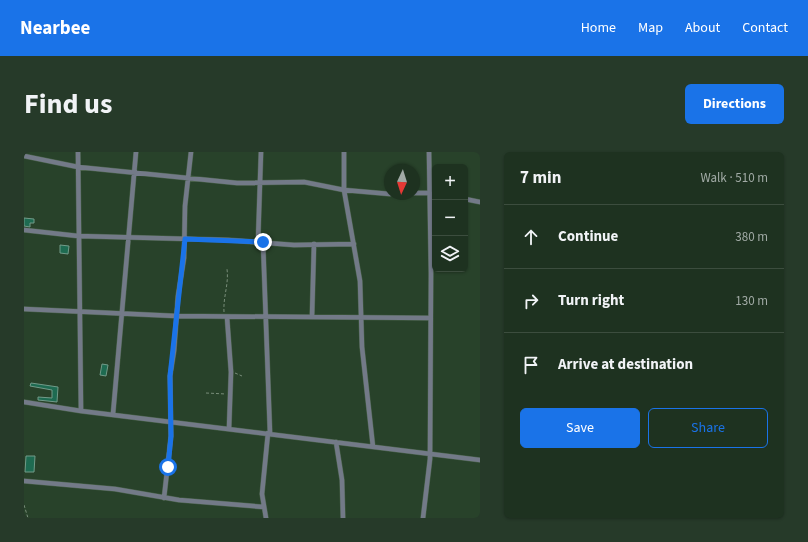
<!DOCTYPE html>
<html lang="en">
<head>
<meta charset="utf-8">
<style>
	body { margin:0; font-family:"Source Sans 3",sans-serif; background:#263a29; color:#f1f3f6 }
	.controls { position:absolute; right:12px; top:12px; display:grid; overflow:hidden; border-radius:6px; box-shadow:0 1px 3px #0004 }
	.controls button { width:36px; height:36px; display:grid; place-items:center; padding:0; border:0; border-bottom:1px solid #3c4d3e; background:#1e3220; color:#f1f3f6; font:20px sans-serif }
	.compass { position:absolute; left:360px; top:12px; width:36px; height:36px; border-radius:50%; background:#1e3220; box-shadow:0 1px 3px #0004; rotate:184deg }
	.stop { position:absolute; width:12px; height:12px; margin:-9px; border:3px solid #1a73e8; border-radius:50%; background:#fff }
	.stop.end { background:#1a73e8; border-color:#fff; box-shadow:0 1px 4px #0008 }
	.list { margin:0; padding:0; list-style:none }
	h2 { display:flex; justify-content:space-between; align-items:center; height:52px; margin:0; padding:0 16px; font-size:17px }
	h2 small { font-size:13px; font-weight:400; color:#a1aaa5 }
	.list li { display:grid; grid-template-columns:26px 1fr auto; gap:12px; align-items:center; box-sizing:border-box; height:64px; padding:0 16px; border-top:1px solid #3c4d3e }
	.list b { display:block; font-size:15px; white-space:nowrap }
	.list em { font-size:13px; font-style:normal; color:#a1aaa5 }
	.actions { display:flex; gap:8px; padding:12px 16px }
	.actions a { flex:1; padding:9px 0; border:1px solid #1a73e8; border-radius:6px; text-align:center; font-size:14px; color:#1a73e8 }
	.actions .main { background:#1a73e8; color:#fff }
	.icon { flex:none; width:22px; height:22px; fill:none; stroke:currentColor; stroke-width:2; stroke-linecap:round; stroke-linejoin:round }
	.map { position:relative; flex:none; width:456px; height:366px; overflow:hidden; border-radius:6px }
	header { display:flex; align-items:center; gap:24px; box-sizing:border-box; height:56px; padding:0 20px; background:#1a73e8; color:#fff }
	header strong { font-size:19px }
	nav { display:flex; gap:22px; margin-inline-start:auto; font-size:14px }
	.intro { display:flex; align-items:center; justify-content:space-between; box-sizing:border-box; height:96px; padding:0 24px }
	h1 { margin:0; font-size:28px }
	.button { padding:10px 18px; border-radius:6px; background:#1a73e8; color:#fff; font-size:14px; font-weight:700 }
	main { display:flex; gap:24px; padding:0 24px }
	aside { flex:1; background:#1e3220; border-radius:6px; box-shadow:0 1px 3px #0004 }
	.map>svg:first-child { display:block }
</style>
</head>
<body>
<header>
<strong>Nearbee</strong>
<nav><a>Home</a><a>Map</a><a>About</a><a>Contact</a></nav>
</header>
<div class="intro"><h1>Find us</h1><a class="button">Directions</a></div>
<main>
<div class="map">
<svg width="456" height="366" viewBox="0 0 456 366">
	<rect width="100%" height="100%" fill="#28422a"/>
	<path fill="#1e6b51" stroke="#729b89" d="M0 66 10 67V71H6V75L0 74Z
		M36 93 45 94 44 102 36 101Z
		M78 212 84 213 82 224 76 223Z
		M7 231 34 235 33 250 14 248V245L28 246V238L6 234Z
		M2 304H11L10 320H1Z"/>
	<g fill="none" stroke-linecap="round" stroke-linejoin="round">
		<g stroke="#486049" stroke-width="5.5">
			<path id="minor" d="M54 0 57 259
				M320 0V38L336 129 338 195 349 295
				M0 4 54 15 213 31 280 30 320 38 366 42
				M390 41H406L411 43
				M441 47 456 50
				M0 78 54 84 204 88 270 93 330 92
				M234 90 237 0
				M239 90 246 281
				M0 157 152 164 406 166
				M203 165 207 220 205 277
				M288 165 290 92
				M0 250 57 259 456 308
				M89 262 112 0
				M312 290 318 328 319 366
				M0 329 91 337 155 348 240 355
				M140 346 147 284 146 224 150 199 154 144 160 106 161 54 167 0
				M242 366 238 342 244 281
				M399 366 406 307 407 121 405 0"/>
		</g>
		<path stroke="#788d79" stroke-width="1" stroke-dasharray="3 2" stroke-linecap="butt" d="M200 160C199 145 205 132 203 117
			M211 221 218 224
			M182 241 202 242
			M0 353 4 366"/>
		<use href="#minor" stroke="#737a88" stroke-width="4.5"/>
	</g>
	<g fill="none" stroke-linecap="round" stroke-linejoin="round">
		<path stroke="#1a73e8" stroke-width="5" d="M144 315 147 284 146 224 161 87 239 90"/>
	</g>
</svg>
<div class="controls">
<button>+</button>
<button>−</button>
<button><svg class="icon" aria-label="layers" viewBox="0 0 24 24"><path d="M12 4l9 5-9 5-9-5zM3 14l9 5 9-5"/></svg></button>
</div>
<svg class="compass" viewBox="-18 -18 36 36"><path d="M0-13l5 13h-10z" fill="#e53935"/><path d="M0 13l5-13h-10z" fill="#a1aaa5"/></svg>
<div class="stop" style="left:144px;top:315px"></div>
<div class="stop end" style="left:239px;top:90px"></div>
</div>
<aside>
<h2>7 min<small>Walk · 510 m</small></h2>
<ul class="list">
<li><svg class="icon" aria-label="ahead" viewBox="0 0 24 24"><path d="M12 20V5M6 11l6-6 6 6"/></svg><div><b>Continue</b></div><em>380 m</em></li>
<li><svg class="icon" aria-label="right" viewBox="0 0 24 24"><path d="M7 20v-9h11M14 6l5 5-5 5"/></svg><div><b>Turn right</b></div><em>130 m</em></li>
<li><svg class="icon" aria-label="arrive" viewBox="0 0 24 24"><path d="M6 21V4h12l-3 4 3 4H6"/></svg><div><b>Arrive at destination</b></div></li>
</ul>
<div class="actions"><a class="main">Save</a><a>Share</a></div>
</aside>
</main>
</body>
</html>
